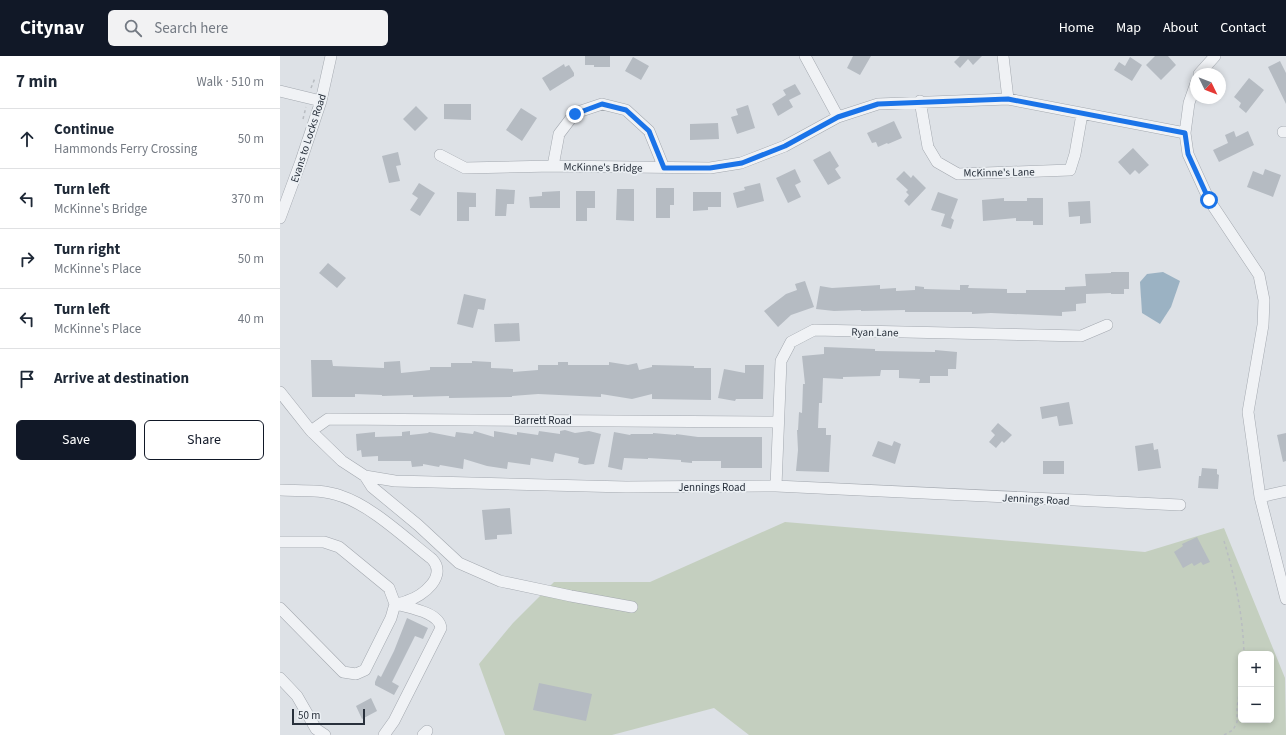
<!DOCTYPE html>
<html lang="en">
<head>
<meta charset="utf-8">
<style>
	body { margin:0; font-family:"Source Sans 3",sans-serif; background:#f2f2f3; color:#1f2937 }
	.controls { position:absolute; right:12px; bottom:12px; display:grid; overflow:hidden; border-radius:6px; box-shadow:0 2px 6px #0003 }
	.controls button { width:36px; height:36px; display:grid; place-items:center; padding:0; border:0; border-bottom:1px solid #e0e1e3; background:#fff; color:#1f2937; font:20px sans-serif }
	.compass { position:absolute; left:910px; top:12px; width:36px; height:36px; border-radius:50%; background:#fff; box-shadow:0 2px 6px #0003; rotate:133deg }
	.scale { position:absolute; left:12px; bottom:10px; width:73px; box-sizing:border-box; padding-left:4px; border:2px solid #28303b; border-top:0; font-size:11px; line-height:14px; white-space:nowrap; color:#28303b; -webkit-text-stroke:3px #ecf0f4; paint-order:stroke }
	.stop { position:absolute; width:12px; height:12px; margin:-9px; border:3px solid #1a73e8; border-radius:50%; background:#fff }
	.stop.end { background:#1a73e8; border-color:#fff; box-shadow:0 1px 4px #0008 }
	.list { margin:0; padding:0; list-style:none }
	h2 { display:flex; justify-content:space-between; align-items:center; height:52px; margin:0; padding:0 16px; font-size:17px }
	h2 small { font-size:13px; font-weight:400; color:#747a83 }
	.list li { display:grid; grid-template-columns:26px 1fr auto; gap:12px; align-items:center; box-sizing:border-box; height:60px; padding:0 16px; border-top:1px solid #e0e1e3 }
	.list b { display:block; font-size:15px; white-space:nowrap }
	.list p { margin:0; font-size:13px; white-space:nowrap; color:#747a83 }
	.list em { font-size:13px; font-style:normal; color:#747a83 }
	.actions { display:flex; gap:8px; padding:12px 16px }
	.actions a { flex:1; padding:9px 0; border:1px solid #111827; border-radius:6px; text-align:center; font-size:14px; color:#111827 }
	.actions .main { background:#111827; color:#fff }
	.icon { flex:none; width:22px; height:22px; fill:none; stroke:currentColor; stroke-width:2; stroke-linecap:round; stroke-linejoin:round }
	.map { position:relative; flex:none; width:1006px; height:679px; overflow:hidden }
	header { display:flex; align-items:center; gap:24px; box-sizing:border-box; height:56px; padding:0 20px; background:#111827; color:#fff }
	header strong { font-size:19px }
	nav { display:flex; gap:22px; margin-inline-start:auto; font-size:14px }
	.search { width:280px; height:36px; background:#f2f2f3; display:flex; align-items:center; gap:10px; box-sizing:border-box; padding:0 14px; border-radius:6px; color:#747a83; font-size:15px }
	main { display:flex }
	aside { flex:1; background:#fff }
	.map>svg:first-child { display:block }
</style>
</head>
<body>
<header>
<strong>Citynav</strong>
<div class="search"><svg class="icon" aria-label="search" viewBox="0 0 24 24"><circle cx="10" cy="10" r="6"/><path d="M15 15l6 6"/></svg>Search here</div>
<nav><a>Home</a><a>Map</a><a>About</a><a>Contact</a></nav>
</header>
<main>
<aside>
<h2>7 min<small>Walk · 510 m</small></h2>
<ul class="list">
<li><svg class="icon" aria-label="ahead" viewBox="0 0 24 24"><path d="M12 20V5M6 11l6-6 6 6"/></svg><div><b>Continue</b><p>Hammonds Ferry Crossing</p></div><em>50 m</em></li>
<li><svg class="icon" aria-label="left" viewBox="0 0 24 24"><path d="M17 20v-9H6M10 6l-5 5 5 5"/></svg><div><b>Turn left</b><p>McKinne's Bridge</p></div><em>370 m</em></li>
<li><svg class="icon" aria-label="right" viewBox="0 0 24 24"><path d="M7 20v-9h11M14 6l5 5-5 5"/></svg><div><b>Turn right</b><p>McKinne's Place</p></div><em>50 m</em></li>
<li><svg class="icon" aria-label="left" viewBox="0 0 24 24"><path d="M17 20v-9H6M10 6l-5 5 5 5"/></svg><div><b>Turn left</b><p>McKinne's Place</p></div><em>40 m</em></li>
<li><svg class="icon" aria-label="arrive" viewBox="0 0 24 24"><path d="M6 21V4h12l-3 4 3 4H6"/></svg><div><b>Arrive at destination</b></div></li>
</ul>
<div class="actions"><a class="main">Save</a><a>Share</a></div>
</aside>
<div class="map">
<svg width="1006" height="679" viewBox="0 0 1006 679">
	<rect width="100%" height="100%" fill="#dde1e6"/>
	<path fill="#c4cfbf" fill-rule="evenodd" d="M505 466 865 496 944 472 1005 622 1006 679H469L434 652 332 679H225L199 608 233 567 274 526H370ZM961 598H991V664H961Z"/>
	<path fill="#9bb2c3" d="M883 216 900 225 891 251 880 268 862 257 860 226 867 218Z"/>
	<path fill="#b5bbc2" d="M305 0H330V11H314V9H305Z
		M573 0H591L580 19 567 12Z
		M680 0H702L693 9 688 3 680 12 674 6Z
		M875 0H888L896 9 881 24 866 9Z
		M353 1 369 10 361 24 345 15Z
		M850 1 862 9 852 25 834 14 839 6 845 10Z
		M1000 5 1006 17V48L988 11Z
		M284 8 285 11 289 9 294 17V20L270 35 262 22Z
		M969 22 984 34 966 57 959 51 961 47 954 41Z
		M515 28 521 38 509 44 513 51 498 60 492 48 506 39 503 34Z
		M164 48H191V64L164 63Z
		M468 49 475 72 457 78 451 61 458 59 456 53Z
		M136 50 148 62 135 75 123 63Z
		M241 52 257 62 242 85 226 74Z
		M614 65 622 82 608 88 607 87 598 91 596 86 592 87 587 77Z
		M438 67 439 83 410 84V68Z
		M954 75 956 81 968 75 974 89 939 106 933 94 948 87 945 79Z
		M853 92 869 109 859 118 855 114 850 119 838 106Z
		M550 95 559 110 555 113 561 122 548 129 533 104Z
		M118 96 121 109 116 110 120 125 109 127 102 100Z
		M515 113 521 126 515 129 521 141 508 147 496 122Z
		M985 113 1001 119 993 141 967 131 973 115 983 119Z
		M624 115 631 122 633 119 646 132 629 150 624 145 629 139 626 136 628 134 616 123Z
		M139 127 155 137 140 160 130 154 138 142 132 138Z
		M480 127 484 145 457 152 453 137 465 134 464 131Z
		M376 132H394V149H390V162H376Z
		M216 133 235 134 234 148H227L226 160H215Z
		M337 133H354V165L336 164Z
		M280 135V152H250L249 141 262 140V136Z
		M296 135H315V152H307V165H296Z
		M177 136 196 137V151H189V165H177Z
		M413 136H441V151H428V154L413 155Z
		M658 136 678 143 671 162 674 164 671 173 661 170 665 158 651 154Z
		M724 142V145H747V142H763V169H753V165H736V162L703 165 702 144Z
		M810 145 811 167 800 168V160L789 161 788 146Z
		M48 207 66 222 57 232 39 217Z
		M831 216H849V233H844V238H831V237L806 238V247L796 248V255L782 256V260L711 257 692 258V256H625V254L581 255V254L554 255 536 253 540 230 552 232 600 229V233L616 232V235L635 234V230L644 231V233L680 234V229H689L688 232 727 233V237H746V234H785V231L806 230 805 218 831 217Z
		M525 225 534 251 511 259 498 271 484 255 506 238 517 234 515 228Z
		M184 238 206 243 204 254 198 253 193 272 177 268Z
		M239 267 240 285 215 286 214 268Z
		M544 291 595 293V295L655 296V294L677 296 676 313H668V320H650V327H639L640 323 619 322V314H601L600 320 563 321V323L543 322 542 347H539L538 372H546V379H551L549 416 516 415 518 394 517 374H518L519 356 522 357 523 328H525L522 300 544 298Z
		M31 304H52L53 310 104 312V306L120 305 121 317 150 314V311H171V307H192V305L211 306V312L233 313V316L258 314V309H278V306H288V309H329V306L348 309 357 307 359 314 372 311V309L414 310V312H431V344L372 343V338L352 343 321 338V341L258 338 232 340V341L169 342V340L133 341V339L102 340V339L75 338V341H32Z
		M465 309H484L483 343H456L455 345 438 342 444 313 465 317Z
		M789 346 793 368 779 370 777 360 762 363 760 351Z
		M718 367 732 379 724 387 722 385 716 392 709 386 715 379 711 375Z
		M285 374 295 377 309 375 321 378 314 408 305 409 298 407 299 402 275 397 273 406 251 402 250 409 228 406 227 413 207 410 184 403 183 413 160 409 159 411 143 408V410L132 411 131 405H98V400L82 401 81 394 77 395 76 378 95 376V381L122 380V376L130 375V379L148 377 149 376 175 381 176 376 193 378 194 375 214 381V375L237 379V376L258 379 259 375 280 378V375Z
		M334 376 350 379 351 378H373V377L396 379V378L418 381H482V412H441V405H412V407L401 406V404L368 402V403L344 402 342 414 328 411Z
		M1006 377V405L1003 406 997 379Z
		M598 385 612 390 614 385 621 388 615 408 592 400Z
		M873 387 874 394 878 393 881 412 858 415 855 390Z
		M763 405H784V418H763Z
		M922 412 937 413V418L939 419 938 433 918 432 919 420H921Z
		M230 452 232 478 217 479V483L205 484 202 454Z
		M917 481 930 506 923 509 921 506 914 510 912 507 903 512 894 496 903 490 902 488Z
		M127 562 148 572 143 583 135 580 112 626 119 630 114 639 95 629V626L98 619 101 621 114 595Z
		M259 627 312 638 306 665 253 654Z
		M91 642 97 655 82 663 76 650Z"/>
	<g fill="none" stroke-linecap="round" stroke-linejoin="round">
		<g stroke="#a3a8af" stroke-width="12">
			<path id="minor" d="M525 0 558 61
				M723 0 728 43
				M919 18 935 0
				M916 27 909 47 905 77 908 98 929 144 979 219 984 244 983 269 968 356 980 441 1006 543
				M0 35 41 45
				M640 45 648 91 657 106 678 118 790 114 795 98 802 58
				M1003 76H1006
				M160 99 185 112 273 110 430 112 461 107 505 90 558 61 598 48 728 43 905 77
				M273 110 279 78 295 57 322 48 346 54 369 75 384 112
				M0 162 21 105 41 45 51 0
				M0 336 31 375 62 405 85 420 115 425 346 431 496 430 900 449
				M31 375 48 363 498 366
				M85 420 92 431 138 469 179 507 220 525 291 540 352 551
				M496 430 501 305 511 286 534 274 801 280 827 269
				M0 434C20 435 42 433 61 440 92 450 126 483 152 503 168 520 143 540 127 545 123 547 119 547 115 548
				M980 441 1006 435
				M0 486H44L59 491 109 532 115 548 111 562 85 614 76 618 63 616 0 552
				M0 622 17 640 36 673 45 679
				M104 679 114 665 161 572C159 556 129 552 116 548
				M143 679 147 675"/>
		</g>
		<path stroke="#b8bcc1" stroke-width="1.5" stroke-dasharray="3 3" stroke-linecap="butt" d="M31 32 35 22
			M23 63 26 51
			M944 485C955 521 963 560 964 598
			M944 679 953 674 957 666V652L961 622"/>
		<use href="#minor" stroke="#f0f2f5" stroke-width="11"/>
	</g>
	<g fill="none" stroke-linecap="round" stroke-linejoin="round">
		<path stroke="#1a73e8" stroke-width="5" d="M295 58 322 48 346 54 369 75 384 112H430L462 107 505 90 558 61 598 48 728 43 905 77 908 98 929 144"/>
	</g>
	<g text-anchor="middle" stroke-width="3.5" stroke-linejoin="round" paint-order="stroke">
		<g font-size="11" fill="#28303b" stroke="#ecf0f4">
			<text transform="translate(28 82) rotate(-72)" y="4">Evans to Locks Road</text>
			<text transform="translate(323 111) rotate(1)" y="4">McKinne's Bridge</text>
			<text transform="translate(719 116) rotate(-1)" y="4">McKinne's Lane</text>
			<text transform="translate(595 276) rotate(1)" y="4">Ryan Lane</text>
			<text x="263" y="368">Barrett Road</text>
			<text x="432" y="435">Jennings Road</text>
			<text transform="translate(756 443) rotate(3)" y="4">Jennings Road</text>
		</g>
	</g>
</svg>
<div class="controls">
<button>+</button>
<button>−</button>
</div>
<svg class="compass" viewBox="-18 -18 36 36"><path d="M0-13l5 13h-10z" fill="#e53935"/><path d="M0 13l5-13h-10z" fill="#747a83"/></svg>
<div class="scale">50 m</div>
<div class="stop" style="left:929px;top:144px"></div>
<div class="stop end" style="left:295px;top:58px"></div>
</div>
</main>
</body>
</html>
